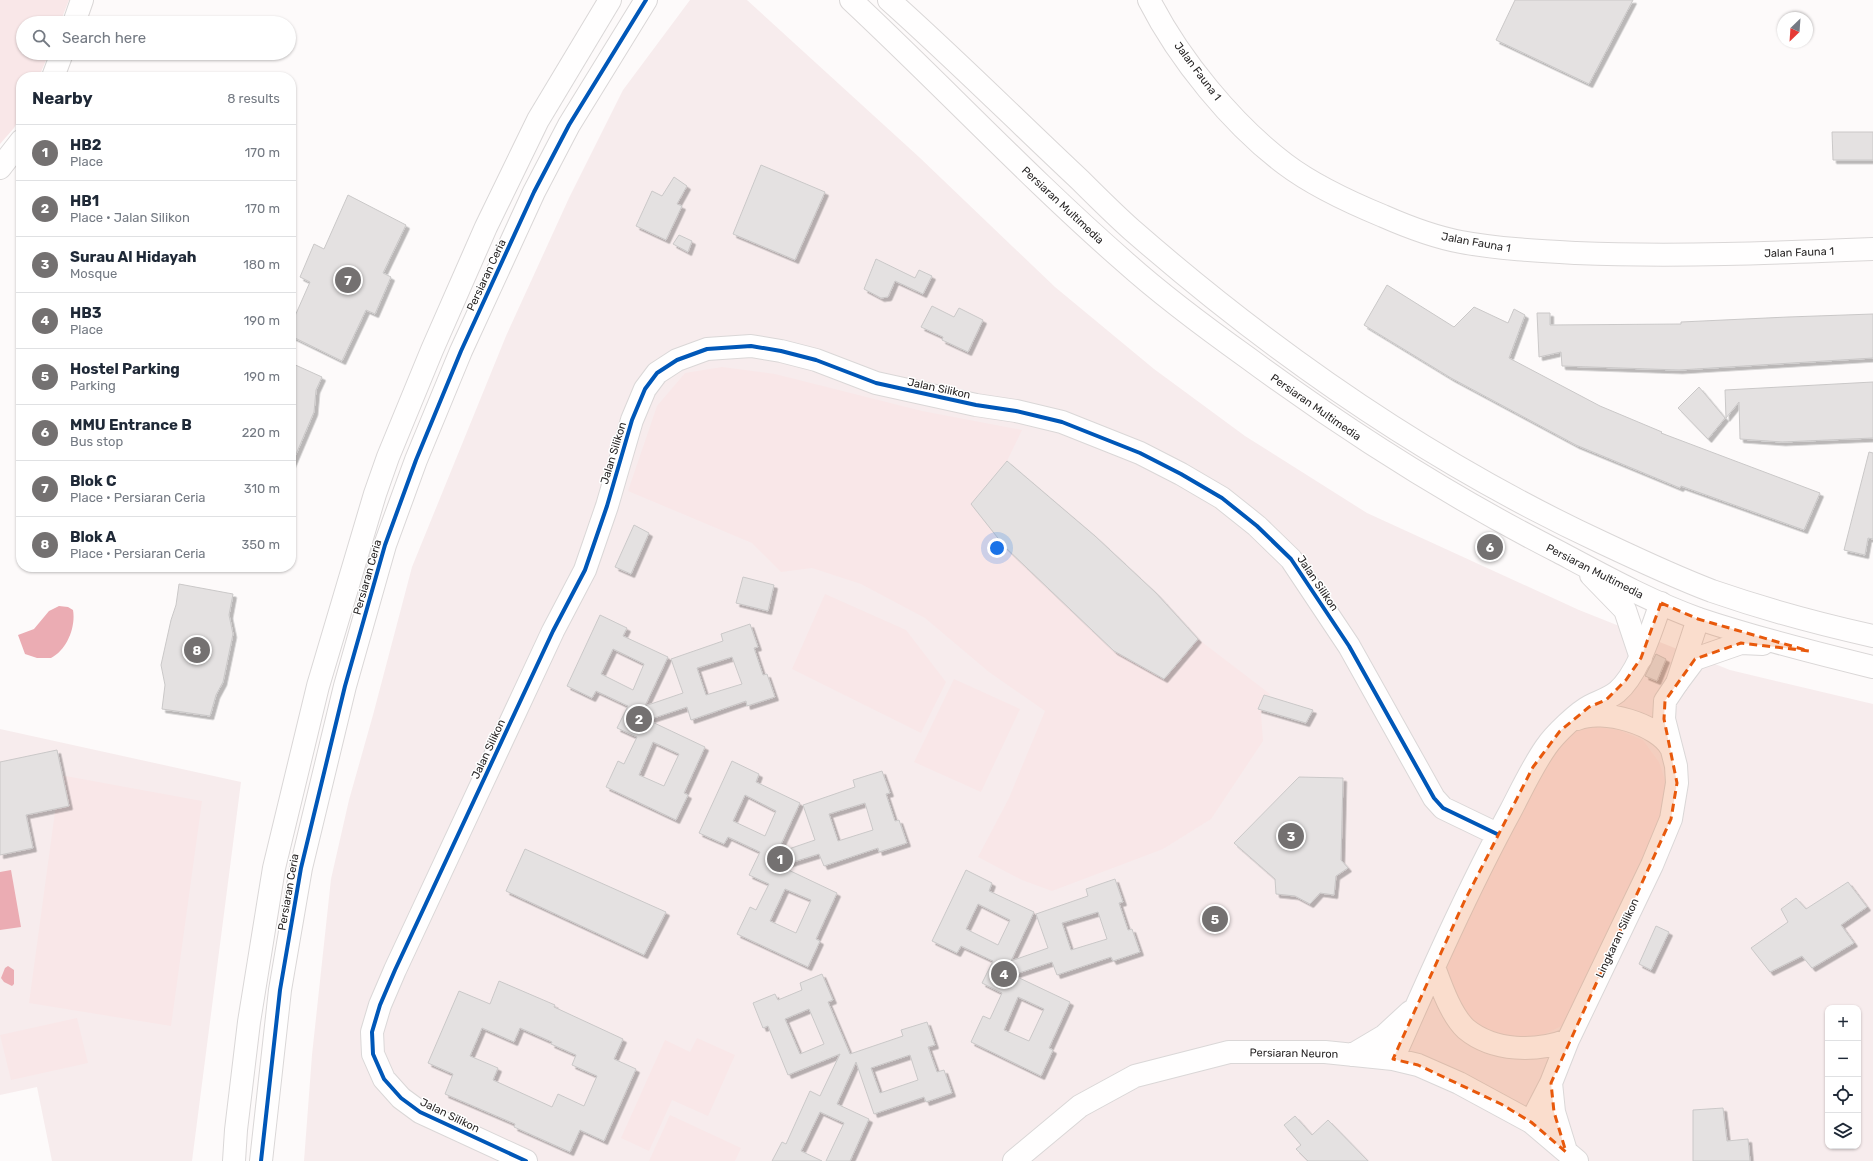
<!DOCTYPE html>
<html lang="en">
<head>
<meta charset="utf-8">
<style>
	body { margin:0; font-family:Rubik,sans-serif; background:#f2f2f3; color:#1f2937 }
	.controls { position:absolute; right:12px; bottom:12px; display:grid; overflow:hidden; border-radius:8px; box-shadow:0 1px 3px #0004 }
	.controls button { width:36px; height:36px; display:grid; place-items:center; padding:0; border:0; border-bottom:1px solid #e0e1e3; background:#fff; color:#1f2937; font:20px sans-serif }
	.compass { position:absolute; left:1777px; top:12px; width:36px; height:36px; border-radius:50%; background:#fff; box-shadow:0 1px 3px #0004; rotate:205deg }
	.you { position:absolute; left:997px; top:548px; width:14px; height:14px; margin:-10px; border:3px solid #fff; border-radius:50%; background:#1a73e8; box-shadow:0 0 0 6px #1a73e833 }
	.badge { display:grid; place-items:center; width:26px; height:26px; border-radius:50%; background:#747171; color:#fff; font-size:13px; font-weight:700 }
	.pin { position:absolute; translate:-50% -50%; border:2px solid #fff; box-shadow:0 1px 4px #0006 }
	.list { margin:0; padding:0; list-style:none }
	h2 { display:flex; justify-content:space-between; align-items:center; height:52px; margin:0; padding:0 16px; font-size:17px }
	h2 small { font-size:13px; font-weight:400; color:#747a83 }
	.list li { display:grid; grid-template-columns:26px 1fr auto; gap:12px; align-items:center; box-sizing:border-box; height:56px; padding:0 16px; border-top:1px solid #e0e1e3 }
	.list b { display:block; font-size:15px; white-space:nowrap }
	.list p { margin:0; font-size:13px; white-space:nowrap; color:#747a83 }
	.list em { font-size:13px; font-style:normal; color:#747a83 }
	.icon { flex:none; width:22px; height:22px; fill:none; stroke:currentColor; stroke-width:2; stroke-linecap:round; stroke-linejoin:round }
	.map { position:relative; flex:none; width:1873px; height:1161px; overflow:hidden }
	.search { position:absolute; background:#fff; box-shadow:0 1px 3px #0004; left:16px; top:16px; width:280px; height:44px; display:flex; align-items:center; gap:10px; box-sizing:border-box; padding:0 14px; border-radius:22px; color:#747a83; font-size:15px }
	.panel { position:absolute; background:#fff; box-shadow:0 1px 3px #0004; left:16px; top:72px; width:280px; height:500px; border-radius:16px }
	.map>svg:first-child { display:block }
</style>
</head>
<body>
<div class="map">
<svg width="1873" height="1161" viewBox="0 0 1873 1161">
	<defs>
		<filter id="shadow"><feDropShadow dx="3.5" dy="3.5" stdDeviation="0" flood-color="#0004"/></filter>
	</defs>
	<rect width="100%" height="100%" fill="#fdfafa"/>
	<path fill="#f7eced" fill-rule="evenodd" d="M690 0H747L919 157 1055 287 1154 369 1245 436 1367 513 1579 610 1730 670 1873 704V1161H304L312 1055 331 879 349 800 373 715 412 567 506 336 569 198 623 90ZM1828 1008H1858V1146H1828Z
		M0 729 241 782 192 1161H52L37 1087 0 1095Z"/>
	<path fill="#f9e7e8" d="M0 0H69L60 23H23V53H49L39 77H21V114L14 128 0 144Z
		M722 367 775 374 922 411 1022 430 1007 461 971 504 1005 547 1114 651 1164 679 1198 639 1270 694 1261 714 1263 741 1211 819 1163 849 1052 891 1022 880 978 857 1009 798 1045 711 989 672 925 618 861 584 812 568 781 572 752 543 628 491 657 406 685 373Z
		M825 594 906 630 946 682 921 733 792 669Z
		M954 679 1020 709 981 792 914 762Z
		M1592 726 1619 730 1643 740 1659 762 1667 786 1662 825 1564 1025 1534 1039H1510L1482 1029 1462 1012 1446 966 1476 898 1542 766 1574 730Z
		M60 775 202 801 171 1026 29 1003Z
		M77 1018 88 1063 11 1080 0 1035Z
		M697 1038 735 1055 708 1116 672 1100 649 1151 621 1138 665 1040 690 1052Z
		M670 1115 741 1148 735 1161H649Z"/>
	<path fill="#ebacb3" d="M59 606 68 607 73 610C76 627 67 650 51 658H37L25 654 18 635 34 629 49 611Z
		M11 870 21 927 0 930V872Z
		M8 966 14 970V984L12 986 4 982 1 978 5 968Z"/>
	<path fill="#e4e1e1" stroke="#cac8c8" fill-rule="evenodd" filter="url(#shadow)" d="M1515 0H1633L1589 84 1496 40Z
		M1832 132H1873V160H1833Z
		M761 165 825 192 795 260 733 234Z
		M674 177 687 186 677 204 682 206 666 240 636 226 652 191 662 196Z
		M348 195 406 225 383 273 391 277 375 314 366 310 342 361 291 336V325L310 282 300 277 314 244 324 249Z
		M679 235 692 241 688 252 673 244Z
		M876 259 915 278 919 270 932 276 923 294 895 281 888 297 881 298 864 289Z
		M1387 285 1454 327 1474 307 1508 323 1514 309 1525 315 1509 358 1600 406 1662 432 1661 433 1820 493 1804 530 1681 486 1680 488 1576 445 1451 378 1364 325Z
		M932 306 954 317 959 308 983 320 968 352 942 340 943 337 921 327Z
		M1537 313H1550V325L1681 324V322L1788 317 1873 314V358L1679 370 1562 366 1561 352 1539 357Z
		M291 363 322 377 316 390 314 412 291 466Z
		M1873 382V438L1782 442 1740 439 1739 402 1726 418 1725 390Z
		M1699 387 1725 418 1708 439 1678 408Z
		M1869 452 1873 453V539L1868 538 1865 555 1844 550Z
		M1007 461 1095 536 1156 593 1198 639 1164 679 1114 651 1005 547 971 504Z
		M634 525 649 533 631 574 615 567Z
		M743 577 774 585 768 611 736 603Z
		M179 584 233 594 229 615 233 634 223 682 216 695 210 716 162 709 165 685 161 665 171 620 176 605Z
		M600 615 627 628 623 636 668 657 645 706 683 693 671 659 723 641 721 634 750 624 758 647 754 648 763 675 767 674 775 697 747 706 746 701 691 720 687 707 648 720 705 747 684 793 688 795 676 820 606 787 618 761 624 764 637 737 617 728 628 706 596 691 592 698 567 686ZM613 649 644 664 633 690 601 674ZM732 657 742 684 706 695 697 668ZM653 742 679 754 664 786 639 775Z
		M1656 654 1666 659 1657 681 1645 676Z
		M1264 695 1313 710 1306 723 1258 709Z
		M57 750 69 806 26 815 33 848 0 855V762Z
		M732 761 759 774 756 782 800 803 777 853 815 840 803 805 855 787 853 780 882 771 890 793 886 794 895 821 899 820 907 843 879 852 878 848 824 866 819 854 780 866 837 893 816 939 820 941 808 967 737 934 750 907 756 910 769 884 749 875 760 852 728 837 724 844 699 833ZM745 795 776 811 765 836 733 821ZM865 803 873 830 838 841 829 814ZM785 889 811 900 796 933 770 921Z
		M1299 777 1343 778 1341 860 1348 868 1336 876 1334 895 1320 893 1310 904 1295 896 1276 894 1275 879 1234 843Z
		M525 849 666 912 644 955 506 891Z
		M966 870 992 883 989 891 1034 912 1011 961 1048 948 1036 914 1088 896 1086 889 1115 879 1123 902 1119 903 1128 930 1132 929 1140 952 1113 961 1111 957 1057 975 1052 962 1013 975 1070 1002 1049 1048 1053 1050 1041 1076 971 1042 983 1016 990 1019 1002 993 982 983 993 961 961 946 957 953 932 941ZM978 904 1010 920 998 945 966 929ZM1098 912 1107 939 1071 950 1062 923ZM1018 997 1044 1009 1029 1041 1004 1030Z
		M1848 882 1867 907 1841 925 1854 943 1812 968 1802 956 1770 972 1751 948 1788 922 1781 909 1796 898 1806 909Z
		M1656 926 1669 932 1651 970 1639 964Z
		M822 974 833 1000 828 1002 850 1054 903 1036 901 1030 927 1022 935 1045 928 1047 937 1072 944 1070 952 1093 926 1102 924 1097 874 1114 856 1062 837 1104 869 1119 850 1161H826L844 1123 820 1112 801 1151 822 1161H772L782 1142 786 1144 810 1091 820 1096 840 1054 788 1075 768 1026 763 1028 753 1003 775 994 778 1000 802 990 800 983ZM809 1009 824 1044 800 1054 785 1019ZM910 1055 918 1080 880 1093 871 1068Z
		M499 981 555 1005 554 1007 623 1039 614 1059 636 1069 604 1141 580 1130 570 1152 514 1127 515 1124 445 1094 453 1074 428 1063 459 991 490 1004ZM482 1028 514 1042 520 1028 552 1042 551 1044 576 1055 572 1065 597 1076 584 1106 558 1094 552 1107 493 1080 498 1068 470 1056Z
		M1723 1108 1727 1141 1748 1139 1750 1161H1693V1110Z
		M1295 1116 1312 1135 1328 1120 1368 1161H1308L1296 1149 1301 1145 1284 1125Z"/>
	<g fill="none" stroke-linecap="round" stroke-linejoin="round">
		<g stroke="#dad7d7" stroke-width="24">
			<path id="tertiary" d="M1149 0C1179 59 1232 124 1285 164 1314 186 1349 202 1383 216 1408 227 1434 237 1461 242 1499 249 1538 251 1576 253 1675 257 1774 253 1873 249
				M1577 719C1603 708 1658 724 1671 748
				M1434 967C1441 986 1451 1015 1466 1029 1494 1052 1536 1052 1568 1040
				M1352 1055 1384 1036 1410 1012
				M1393 1059C1430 975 1467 891 1511 810 1522 789 1532 767 1546 747 1554 735 1578 712 1590 706 1600 701 1608 699 1617 692 1639 673 1651 630 1661 603
				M1551 1083 1554 1112 1566 1151
				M1531 1122 1551 1083 1568 1040 1652 865 1671 819 1677 783 1676 766 1664 719 1665 701 1677 683 1698 619
				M234 1161 236 1130 249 1022 274 868 318 686 375 494 388 457 432 350 486 227 538 120 610 0
				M261 1161 280 990 301 868 345 686 385 545 416 460 461 351 534 192 569 125 646 0
				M526 1161 420 1112 401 1098 384 1079 373 1054 372 1032 380 1005 395 970 553 631 585 570 607 506 632 420 645 389 657 373 677 360 707 349 751 346 781 351 816 360 876 383 976 405 1016 411 1062 422 1140 453 1181 474 1222 498 1257 526 1291 559 1349 646 1434 798 1443 808 1497 834
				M1014 1161 1080 1106 1135 1076 1229 1052H1325L1393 1059 1418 1065 1459 1083 1531 1122 1577 1161"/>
		</g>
		<g stroke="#dad7d7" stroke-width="24">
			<path id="secondary" d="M74 23 82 0
				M53 77 62 53
				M0 168 21 141"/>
		</g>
		<g stroke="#dad7d7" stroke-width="24">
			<path id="primary" d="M851 0C943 86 1030 179 1125 262 1164 297 1206 328 1248 358 1347 431 1449 496 1559 552 1604 576 1651 602 1699 619 1756 638 1815 653 1873 667
				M889 0C954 58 1016 120 1080 180 1097 197 1114 214 1132 230 1274 354 1431 463 1603 543 1639 560 1675 577 1712 591 1764 609 1819 624 1873 636
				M1591 575 1625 610 1641 658
				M1677 683 1695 659 1741 643 1763 644"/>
		</g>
		<use href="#tertiary" stroke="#fffefe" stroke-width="22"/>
		<use href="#secondary" stroke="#fffefe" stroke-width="22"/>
		<use href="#primary" stroke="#fffefe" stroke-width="22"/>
		<g stroke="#fff" stroke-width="6">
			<path id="cycleway" d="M261 1161 280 990 301 868 345 686 385 545 416 460 461 351 534 192 569 125 646 0
				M526 1161 420 1112 401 1098 384 1079 373 1054 372 1032 380 1005 395 970 553 631 585 570 607 506 632 420 645 389 657 373 677 360 707 349 751 346 781 351 816 360 876 383 976 405 1016 411 1062 422 1140 453 1181 474 1222 498 1257 526 1291 559 1349 646 1434 798 1443 808 1497 834"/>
		</g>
		<use href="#cycleway" stroke="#0057b8" stroke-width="4"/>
	</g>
	<path fill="#e8590c" fill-opacity="0.2" stroke="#e8590c" stroke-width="3" stroke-dasharray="8 5" stroke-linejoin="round" d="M1661 603 1698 619 1809 651 1741 643 1695 659 1665 701 1664 719 1677 783 1671 819 1551 1083 1554 1112 1566 1152 1531 1122 1501 1104 1418 1065 1393 1059 1464 902 1533 767 1560 731 1589 707 1606 700 1626 680 1641 658Z"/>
	<g text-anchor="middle" stroke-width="3" stroke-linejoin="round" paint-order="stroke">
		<g font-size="11" fill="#2a2727" stroke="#fff">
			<text transform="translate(1198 71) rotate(53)" y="4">Jalan Fauna 1</text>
			<text transform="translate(1063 205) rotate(43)" y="4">Persiaran Multimedia</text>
			<text transform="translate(1476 242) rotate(10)" y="4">Jalan Fauna 1</text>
			<text transform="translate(1799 252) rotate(-2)" y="4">Jalan Fauna 1</text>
			<text transform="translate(486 275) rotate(-65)" y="4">Persiaran Ceria</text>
			<text transform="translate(939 388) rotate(12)" y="4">Jalan Silikon</text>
			<text transform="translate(1316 407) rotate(35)" y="4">Persiaran Multimedia</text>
			<text transform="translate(613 453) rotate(-73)" y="4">Jalan Silikon</text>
			<text transform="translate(1595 571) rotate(27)" y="4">Persiaran Multimedia</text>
			<text transform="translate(367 577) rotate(-74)" y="4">Persiaran Ceria</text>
			<text transform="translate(1318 583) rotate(56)" y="4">Jalan Silikon</text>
			<text transform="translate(488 749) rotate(-65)" y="4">Jalan Silikon</text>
			<text transform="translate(288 892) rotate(-80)" y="4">Persiaran Ceria</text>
			<text transform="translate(1617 938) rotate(-65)" y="4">Lingkaran Silikon</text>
			<text transform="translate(1294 1053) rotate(1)" y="4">Persiaran Neuron</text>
			<text transform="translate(450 1115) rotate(26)" y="4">Jalan Silikon</text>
		</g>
	</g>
</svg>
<div class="controls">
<button>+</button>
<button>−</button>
<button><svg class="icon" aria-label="locate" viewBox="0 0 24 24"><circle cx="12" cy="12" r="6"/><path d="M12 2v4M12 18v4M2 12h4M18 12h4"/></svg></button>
<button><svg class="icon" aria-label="layers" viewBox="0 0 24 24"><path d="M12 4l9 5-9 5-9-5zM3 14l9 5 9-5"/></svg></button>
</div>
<svg class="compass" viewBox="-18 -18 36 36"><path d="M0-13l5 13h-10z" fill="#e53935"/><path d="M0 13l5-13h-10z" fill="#747a83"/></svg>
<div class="you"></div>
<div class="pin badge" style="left:780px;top:859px">1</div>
<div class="pin badge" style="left:639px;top:719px">2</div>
<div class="pin badge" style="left:1291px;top:836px">3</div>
<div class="pin badge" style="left:1004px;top:974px">4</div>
<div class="pin badge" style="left:1215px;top:919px">5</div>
<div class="pin badge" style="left:1490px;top:547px">6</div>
<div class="pin badge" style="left:348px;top:280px">7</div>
<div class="pin badge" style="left:197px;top:650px">8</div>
<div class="search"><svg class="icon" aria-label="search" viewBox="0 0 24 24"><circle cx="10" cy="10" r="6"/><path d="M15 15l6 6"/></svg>Search here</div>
<section class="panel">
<h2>Nearby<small>8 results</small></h2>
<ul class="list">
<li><span class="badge">1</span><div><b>HB2</b><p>Place</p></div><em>170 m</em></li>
<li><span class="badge">2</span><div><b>HB1</b><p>Place · Jalan Silikon</p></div><em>170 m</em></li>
<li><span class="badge">3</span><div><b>Surau Al Hidayah</b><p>Mosque</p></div><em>180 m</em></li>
<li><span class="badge">4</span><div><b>HB3</b><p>Place</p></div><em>190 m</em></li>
<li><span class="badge">5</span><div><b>Hostel Parking</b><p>Parking</p></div><em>190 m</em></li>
<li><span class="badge">6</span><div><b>MMU Entrance B</b><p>Bus stop</p></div><em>220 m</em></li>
<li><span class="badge">7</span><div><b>Blok C</b><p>Place · Persiaran Ceria</p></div><em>310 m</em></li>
<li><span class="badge">8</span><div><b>Blok A</b><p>Place · Persiaran Ceria</p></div><em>350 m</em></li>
</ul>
</section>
</div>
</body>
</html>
